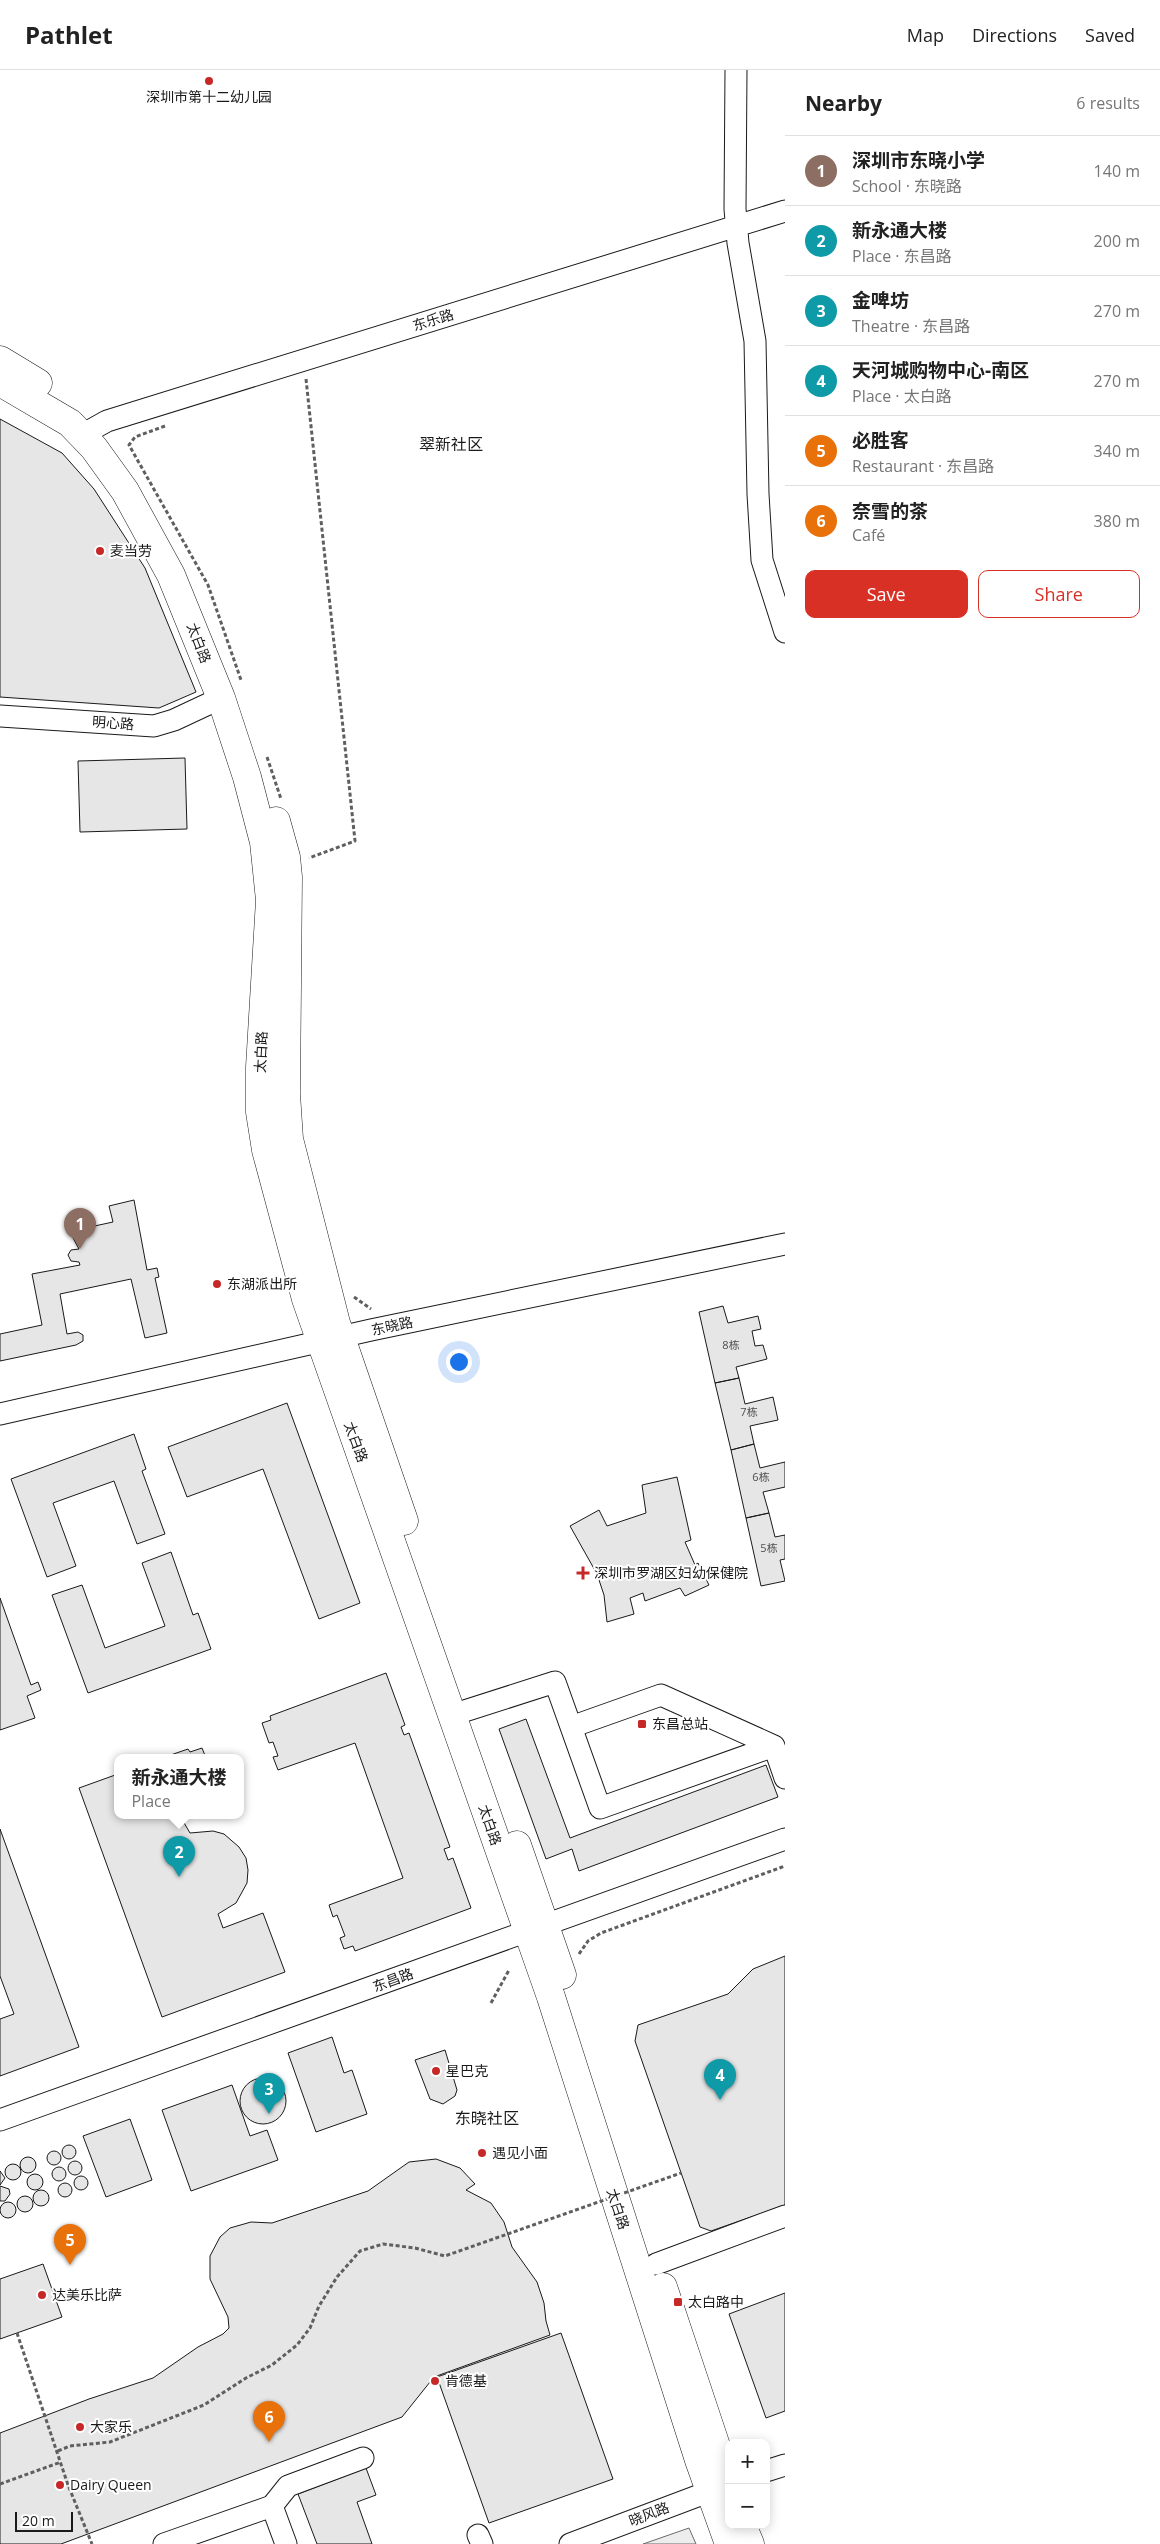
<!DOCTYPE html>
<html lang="en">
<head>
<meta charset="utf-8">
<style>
	body { margin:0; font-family:"Open Sans","Noto Sans SC",sans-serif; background:#f6f6f6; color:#222 }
	.controls { position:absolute; right:15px; bottom:15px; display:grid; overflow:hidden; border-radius:10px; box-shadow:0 2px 12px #0003 }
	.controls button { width:45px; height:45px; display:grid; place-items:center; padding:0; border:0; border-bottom:1px solid #e0e0e0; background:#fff; color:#222; font:25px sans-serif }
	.scale { position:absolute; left:15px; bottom:12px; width:58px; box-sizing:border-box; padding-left:5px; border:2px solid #1a1a1a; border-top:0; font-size:14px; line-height:18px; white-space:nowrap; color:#1a1a1a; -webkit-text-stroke:4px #fff; paint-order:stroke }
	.you { position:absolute; left:458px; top:1291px; width:18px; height:18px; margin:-12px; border:4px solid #fff; border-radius:50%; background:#1a73e8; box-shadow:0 0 0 8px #1a73e833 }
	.badge { display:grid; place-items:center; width:32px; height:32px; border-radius:50%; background:#d93025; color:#fff; font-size:16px; font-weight:700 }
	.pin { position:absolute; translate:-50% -41px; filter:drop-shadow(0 1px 2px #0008) }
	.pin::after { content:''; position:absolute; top:26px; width:18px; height:15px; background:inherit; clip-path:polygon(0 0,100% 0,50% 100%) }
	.popup { position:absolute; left:114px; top:1684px; width:130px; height:65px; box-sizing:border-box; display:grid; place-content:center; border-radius:10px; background:#fff; filter:drop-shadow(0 1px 4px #0005); font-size:16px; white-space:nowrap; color:#767676 }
	.popup b { font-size:19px; color:#222 }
	.popup::after { content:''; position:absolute; left:50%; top:100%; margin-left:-10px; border:10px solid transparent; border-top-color:#fff }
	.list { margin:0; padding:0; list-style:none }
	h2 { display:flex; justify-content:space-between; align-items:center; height:65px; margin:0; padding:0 20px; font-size:21px }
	h2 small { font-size:16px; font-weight:400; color:#767676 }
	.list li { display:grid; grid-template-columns:32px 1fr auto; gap:15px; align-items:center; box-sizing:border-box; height:70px; padding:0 20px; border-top:1px solid #e0e0e0 }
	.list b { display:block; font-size:19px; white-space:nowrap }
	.list p { margin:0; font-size:16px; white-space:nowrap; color:#767676 }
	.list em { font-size:16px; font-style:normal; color:#767676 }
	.actions { display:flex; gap:10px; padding:15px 20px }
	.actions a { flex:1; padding:11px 0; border:1px solid #d93025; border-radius:10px; text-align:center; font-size:18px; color:#d93025 }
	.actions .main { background:#d93025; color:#fff }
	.map { position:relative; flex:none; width:785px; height:2474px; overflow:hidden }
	header { display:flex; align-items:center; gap:30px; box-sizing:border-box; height:70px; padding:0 25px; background:#fff; border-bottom:1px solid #e0e0e0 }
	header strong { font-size:24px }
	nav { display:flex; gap:28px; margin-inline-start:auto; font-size:18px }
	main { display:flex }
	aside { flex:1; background:#fff }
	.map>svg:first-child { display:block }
</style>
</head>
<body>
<header>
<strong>Pathlet</strong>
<nav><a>Map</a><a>Directions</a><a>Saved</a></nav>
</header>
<main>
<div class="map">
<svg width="785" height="2474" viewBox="0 0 785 2474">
	<rect width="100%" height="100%" fill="#fff"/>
	<path fill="#ededed" stroke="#6a6a6a" d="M689 2458 696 2474H643Z"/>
	<path fill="#e6e6e6" stroke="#1a1a1a" d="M0 349 62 383 94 419 145 498 196 622 159 638 0 627Z
		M185 688 187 759 80 762 78 691Z
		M134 1130 147 1200 157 1198 159 1207 155 1208 167 1263 145 1268 131 1209 60 1224 67 1264 78 1262 83 1265V1271L76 1275 0 1291V1264L42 1255 32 1204 80 1195 79 1192 71 1191 68 1185 71 1180 79 1179 72 1166 76 1160 113 1152 109 1136Z
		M723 1236 728 1253 758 1246 761 1259 752 1261 755 1276 763 1275 767 1289 736 1297 739 1308 715 1313 699 1242Z
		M739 1308 745 1334 773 1327 778 1350 750 1356 754 1374 731 1380 715 1313Z
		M287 1333 360 1533 319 1549 263 1399 187 1427 168 1377Z
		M134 1364 146 1399 142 1401 165 1464 137 1474 114 1411 53 1433 76 1496 47 1507 11 1409Z
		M754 1374 760 1398 785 1392V1417L763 1422 769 1443 746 1448 731 1380Z
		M677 1407 691 1470 685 1472 695 1495 698 1493 709 1515 685 1526 680 1518 645 1531 643 1523 630 1528 634 1544 607 1552 604 1525 597 1504 570 1456 599 1440 607 1456 646 1443 642 1415Z
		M769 1443 775 1467 785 1465V1489L780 1490 785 1511 761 1516 746 1448Z
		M171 1482 193 1545 198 1543 211 1579 88 1623 52 1525 82 1515 105 1578 165 1556 142 1493Z
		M0 1528 31 1615 38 1612 41 1620 27 1626 35 1648 0 1660Z
		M386 1603 405 1655 401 1657 404 1665 409 1663 450 1777 444 1779 448 1790 453 1788 471 1838 355 1881 353 1876 344 1879 340 1868 345 1866 337 1845 333 1847 329 1835 403 1808 355 1673 278 1700 273 1687 278 1686 273 1672 269 1673 262 1653 271 1650 270 1646Z
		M526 1649 570 1768 766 1695 778 1727 579 1801 572 1779 546 1789 499 1659Z
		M202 1678 206 1688H162L188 1679 190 1682Z
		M118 1704V1746H180L190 1763 213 1761 224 1764 239 1777 246 1788 248 1800 247 1813 236 1833 218 1844 223 1858 263 1843 285 1902 162 1947 79 1718Z
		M0 1759 79 1977 0 2006V1949L14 1944 0 1906Z
		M785 1886V2135L711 2161 700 2157 635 1971 638 1955 728 1924 753 1899Z
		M332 1967 344 2003 352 2000 367 2044 316 2062 288 1983Z
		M445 1980 457 2020 455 2026 443 2034 430 2029 415 1990Z
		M240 2031a23 23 0 1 1 46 0a23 23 0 1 1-46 0Z
		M232 2015 250 2066 267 2060 278 2090 191 2121 162 2040Z
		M130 2049 152 2110 106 2127 83 2066Z
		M62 2082a7 7 0 1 1 14 0a7 7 0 1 1-14 0Z
		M47 2088a7 7 0 1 1 14 0a7 7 0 1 1-14 0Z
		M20 2095a8 8 0 1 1 16 0a8 8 0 1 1-16 0Z
		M436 2089 460 2098 475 2114 466 2120 491 2133 504 2152 512 2177 537 2212 544 2233 546 2251 550 2265 434 2307 402 2347 61 2474H0V2363L89 2329 153 2308 198 2277 223 2264 229 2258 228 2247 210 2209V2186L220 2167 230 2158 251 2152 272 2153 368 2121 409 2092Z
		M68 2098a7 7 0 1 1 14 0a7 7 0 1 1-14 0Z
		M5 2102a8 8 0 1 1 16 0a8 8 0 1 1-16 0Z
		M52 2104a7 7 0 1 1 14 0a7 7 0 1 1-14 0Z
		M0 2101 5 2108 0 2115Z
		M27 2112a8 8 0 1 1 16 0a8 8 0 1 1-16 0Z
		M74 2113a7 7 0 1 1 14 0a7 7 0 1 1-14 0Z
		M58 2120a7 7 0 1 1 14 0a7 7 0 1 1-14 0Z
		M0 2116 9 2119 10 2124 5 2131H0Z
		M33 2128a8 8 0 1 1 16 0a8 8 0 1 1-16 0Z
		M17 2134a8 8 0 1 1 16 0a8 8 0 1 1-16 0Z
		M0 2140a8 8 0 1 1 16 0a8 8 0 1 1-16 0Z
		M43 2194 62 2247 0 2269V2209Z
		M785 2223V2341L766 2348 729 2244Z
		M561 2263 613 2409 489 2453 437 2307Z
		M366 2398 376 2425 357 2432 372 2474H317L298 2424Z"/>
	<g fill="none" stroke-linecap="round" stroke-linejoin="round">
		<g stroke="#1a1a1a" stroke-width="23">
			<path id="minor" d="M736 0 735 139 738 173 755 271 758 424 762 490 785 562
				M82 365 107 351 785 141
				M0 646 154 656 174 650 221 628
				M0 1344 371 1260 785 1174
				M452 1645 555 1612 600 1738 774 1676
				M571 1657 661 1625 774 1676 785 1708
				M0 2050 785 1769
				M656 2194 785 2146
				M766 2401 785 2395
				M272 2436 286 2474
				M478 2465 482 2474
				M164 2474 272 2436 288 2416 363 2388
				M570 2474 724 2416"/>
		</g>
		<g stroke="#1a1a1a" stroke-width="29">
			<path id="major" d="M0 290 38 313
				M0 312 70 353 94 378 125 421 171 505 221 628 247 707 264 772 270 830 260 997V1042L266 1080 306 1229 551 1927 699 2390 729 2474
				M276 751 286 787 288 807 286 1024 289 1069 336 1253 404 1451
				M517 1775 562 1905
				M663 2217 729 2415
				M742 2455 750 2474"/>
		</g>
		<path stroke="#5f5f5f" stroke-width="3" stroke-dasharray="4 2.5" stroke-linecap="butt" d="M306 309 355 771 309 788
			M165 356 135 367 129 375 208 515 241 610
			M267 687 281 729
			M354 1227 371 1239
			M579 1884 588 1871 601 1863 785 1796
			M491 1933 509 1900
			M17 2263 68 2415 92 2474
			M0 2414 61 2392"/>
		<use href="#minor" stroke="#fff" stroke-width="21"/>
		<use href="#major" stroke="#fff" stroke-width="28"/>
		<path stroke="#5f5f5f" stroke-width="3" stroke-dasharray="4 2.5" stroke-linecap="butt" d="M58 2381 70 2376 110 2372 204 2335 246 2308 272 2295 297 2275 310 2258 319 2236 337 2207 360 2181 383 2174 415 2178 445 2186 681 2103"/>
	</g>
	<g fill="#c62828" stroke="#fff" stroke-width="2">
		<circle cx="209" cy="11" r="5"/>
		<circle cx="100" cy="481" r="5"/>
		<circle cx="217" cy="1214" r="5"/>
		<path d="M580.5 1495.5h5v5h5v5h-5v5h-5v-5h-5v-5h5z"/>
		<rect x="637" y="1649" width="10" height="10" rx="2.5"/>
		<circle cx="436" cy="2001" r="5"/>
		<circle cx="482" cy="2083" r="5"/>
		<circle cx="42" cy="2225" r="5"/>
		<rect x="673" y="2227" width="10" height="10" rx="2.5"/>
		<circle cx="435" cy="2311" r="5"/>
		<circle cx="80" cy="2357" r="5"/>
		<circle cx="60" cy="2415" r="5"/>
	</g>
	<g text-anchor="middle" stroke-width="4" stroke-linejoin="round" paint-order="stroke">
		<g font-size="11" fill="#4d4d4d">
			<text x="731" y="1279">8栋</text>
			<text x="749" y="1346">7栋</text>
			<text x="761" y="1411">6栋</text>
			<text x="769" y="1482">5栋</text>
		</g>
		<g font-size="14" fill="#1a1a1a" stroke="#fff" text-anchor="start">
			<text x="209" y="32" text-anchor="middle">深圳市第十二幼儿园</text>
			<text x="110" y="486">麦当劳</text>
			<text x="227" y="1219">东湖派出所</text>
			<text x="594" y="1508">深圳市罗湖区妇幼保健院</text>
			<text x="652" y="1659">东昌总站</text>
			<text x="446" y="2006">星巴克</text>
			<text x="492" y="2088">遇见小面</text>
			<text x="52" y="2230">达美乐比萨</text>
			<text x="688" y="2237">太白路中</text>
			<text x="445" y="2316">肯德基</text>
			<text x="90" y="2362">大家乐</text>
			<text x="70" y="2420">Dairy Queen</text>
		</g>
		<g font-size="14" fill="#1a1a1a" stroke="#fff">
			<text transform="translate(433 250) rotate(-17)" y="5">东乐路</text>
			<text transform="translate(199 573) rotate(69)" y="5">太白路</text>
			<text transform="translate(113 653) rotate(4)" y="5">明心路</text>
			<text transform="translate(261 982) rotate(-87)" y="5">太白路</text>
			<text transform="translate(392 1256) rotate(-12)" y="5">东晓路</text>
			<text transform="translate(356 1372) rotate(70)" y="5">太白路</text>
			<text transform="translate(490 1755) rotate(71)" y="5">太白路</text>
			<text transform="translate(393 1910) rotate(-20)" y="5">东昌路</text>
			<text transform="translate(618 2139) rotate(72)" y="5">太白路</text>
			<text transform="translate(649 2444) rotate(-21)" y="5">晓风路</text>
		</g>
		<g font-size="16" fill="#1a1a1a" stroke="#fff">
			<text x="451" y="380">翠新社区</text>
			<text x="487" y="2054">东晓社区</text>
		</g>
	</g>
</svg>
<div class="controls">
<button>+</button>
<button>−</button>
</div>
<div class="scale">20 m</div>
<div class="you"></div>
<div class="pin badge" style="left:80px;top:1179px;background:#8d6e63">1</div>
<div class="pin badge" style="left:179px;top:1807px;background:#0f9aa8">2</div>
<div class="popup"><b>新永通大楼</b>Place</div>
<div class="pin badge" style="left:269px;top:2044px;background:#0f9aa8">3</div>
<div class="pin badge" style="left:720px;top:2030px;background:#0f9aa8">4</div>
<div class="pin badge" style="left:70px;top:2195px;background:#e8710a">5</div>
<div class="pin badge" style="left:269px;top:2372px;background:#e8710a">6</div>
</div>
<aside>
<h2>Nearby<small>6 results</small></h2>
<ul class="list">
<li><span class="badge" style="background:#8d6e63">1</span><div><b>深圳市东晓小学</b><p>School · 东晓路</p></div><em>140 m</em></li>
<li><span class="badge" style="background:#0f9aa8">2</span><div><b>新永通大楼</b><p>Place · 东昌路</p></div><em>200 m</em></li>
<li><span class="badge" style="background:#0f9aa8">3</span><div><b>金啤坊</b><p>Theatre · 东昌路</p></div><em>270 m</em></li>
<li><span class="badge" style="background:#0f9aa8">4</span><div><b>天河城购物中心-南区</b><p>Place · 太白路</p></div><em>270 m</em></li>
<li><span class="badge" style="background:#e8710a">5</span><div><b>必胜客</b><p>Restaurant · 东昌路</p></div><em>340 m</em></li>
<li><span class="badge" style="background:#e8710a">6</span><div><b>奈雪的茶</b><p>Café</p></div><em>380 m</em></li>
</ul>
<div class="actions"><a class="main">Save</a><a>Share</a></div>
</aside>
</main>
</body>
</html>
